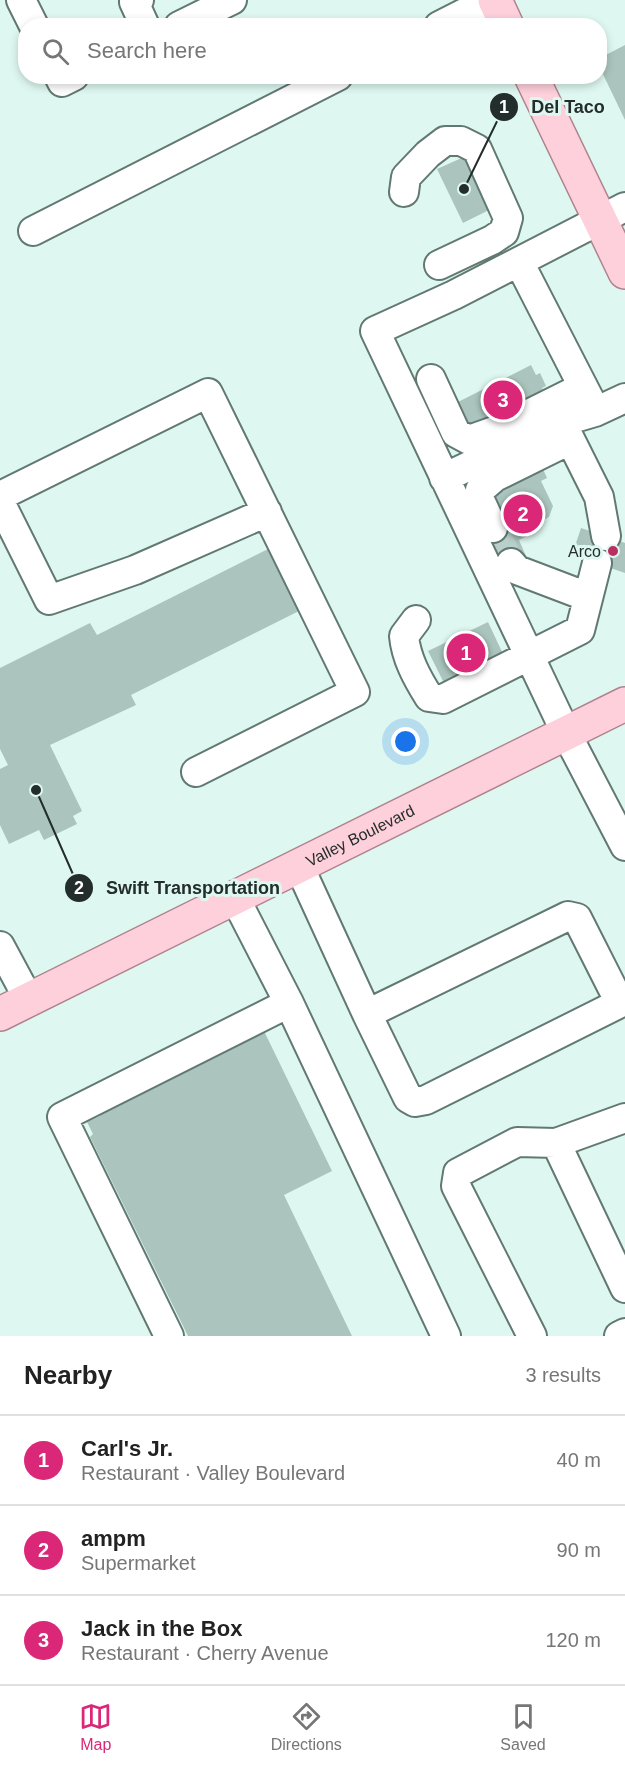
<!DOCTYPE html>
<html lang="en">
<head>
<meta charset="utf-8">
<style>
	body { margin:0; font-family:Helvetica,sans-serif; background:#f6f6f6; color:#222 }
	.you { position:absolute; left:406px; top:742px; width:21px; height:21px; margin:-15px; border:4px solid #fff; border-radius:50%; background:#1a73e8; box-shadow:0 0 0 9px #1a73e833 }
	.badge { display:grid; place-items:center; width:39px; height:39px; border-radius:50%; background:#db2777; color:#fff; font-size:20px; font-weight:700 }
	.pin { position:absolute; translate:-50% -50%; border:3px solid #fff; box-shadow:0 2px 6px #0006 }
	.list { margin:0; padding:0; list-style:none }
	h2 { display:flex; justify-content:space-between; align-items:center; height:78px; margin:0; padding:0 24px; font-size:26px }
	h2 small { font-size:20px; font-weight:400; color:#767676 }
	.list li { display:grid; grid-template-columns:39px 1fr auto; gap:18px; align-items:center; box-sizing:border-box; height:90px; padding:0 24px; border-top:2px solid #e0e0e0 }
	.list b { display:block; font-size:22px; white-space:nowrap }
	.list p { margin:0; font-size:20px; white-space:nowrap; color:#767676 }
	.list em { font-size:20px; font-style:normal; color:#767676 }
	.icon { flex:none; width:33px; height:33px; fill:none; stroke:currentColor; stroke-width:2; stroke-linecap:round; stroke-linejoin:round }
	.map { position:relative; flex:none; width:625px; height:1336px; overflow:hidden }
	.search { position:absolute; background:#fff; box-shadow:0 3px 9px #0003; left:18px; right:18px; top:18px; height:66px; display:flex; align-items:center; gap:15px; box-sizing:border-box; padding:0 21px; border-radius:24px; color:#767676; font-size:22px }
	.sheet { height:348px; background:#fff }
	nav { display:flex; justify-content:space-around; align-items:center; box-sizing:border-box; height:84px; border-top:2px solid #e0e0e0; background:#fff; font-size:16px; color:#767676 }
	nav a { display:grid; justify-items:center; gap:3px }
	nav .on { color:#db2777 }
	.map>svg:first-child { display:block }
</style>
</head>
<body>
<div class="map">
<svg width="625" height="1336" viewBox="0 0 625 1336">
	<rect width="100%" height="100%" fill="#def8f1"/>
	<path fill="#abc5be" d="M625 45V120L600 68V58Z
		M466 156 491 209 463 223 437 169Z
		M531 365 536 375 540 373 546 386 542 388 547 398 474 434 458 402Z
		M542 467 547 478 541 481 553 506 549 517 536 524 539 530 519 540 526 556 502 568 485 532 488 493Z
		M581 528 625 543V573L572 555Z
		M268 549 299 611 131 695 136 705 50 745 82 811 73 816 77 824 44 840 39 830 9 844 0 825V769L8 765 0 749V668L90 623 97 635Z
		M488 622 504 656 445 685 428 651Z
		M264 1031 332 1171 284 1195 352 1336H188L90 1137 93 1134 87 1122 100 1116 98 1111Z"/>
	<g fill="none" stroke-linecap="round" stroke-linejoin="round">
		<path stroke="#b9cfc9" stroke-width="28" stroke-dasharray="28 14" stroke-linecap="butt" d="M493 528 511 563"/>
		<g stroke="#617972" stroke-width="32">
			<path id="minor" d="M21 0 34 26
				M139 0 134 2 145 26
				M179 26 232 0
				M439 26 490 0
				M59 76 62 82 74 76
				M404 192 406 177 428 154 445 141H461L477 149 508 218 504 232 492 240 439 265
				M625 207 454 295 375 331 566 733 625 846
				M33 231 338 76
				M519 262 592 404
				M431 379 456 433 469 440 497 430 583 387
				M563 425 599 497 606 536
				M444 478 561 422 595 412 625 398
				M0 496 208 393 355 692 196 772
				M0 502 49 600 135 570 267 512
				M493 528 479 498 480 490 495 477 570 440
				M511 563 517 570 588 597
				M416 620 404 636C406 658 417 678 429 697L443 699 580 630 597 563
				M299 866 367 1014 568 916 577 918 620 1003 625 1001
				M235 898 289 1003 446 1336
				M0 946 29 1000
				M367 1014 408 1098 415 1102 426 1100 620 1003
				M556 1143 625 1288
				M169 1336 62 1117 289 1003
				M532 1336 456 1186 458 1173 517 1142 556 1143 625 1118
				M619 1336 625 1333"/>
		</g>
		<g stroke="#af838e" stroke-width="36">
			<g id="major">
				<path d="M495 0 507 26"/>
				<path d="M531 76 625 272"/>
				<path id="s1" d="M0 1014 625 704"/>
			</g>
		</g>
		<use href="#minor" stroke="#fff" stroke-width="28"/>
		<use href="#major" stroke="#fdd0db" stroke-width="33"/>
	</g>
	<circle fill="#ba2e62" stroke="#def8f1" stroke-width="2" cx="613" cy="551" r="6"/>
	<g text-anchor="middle" stroke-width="6" stroke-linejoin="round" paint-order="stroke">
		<g font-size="16" fill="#232d2b" stroke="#def8f1" text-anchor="end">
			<text x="601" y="557">Arco</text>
		</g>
		<g font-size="16" fill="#232d2b" stroke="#def8f1">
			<text dy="6" stroke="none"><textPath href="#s1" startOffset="402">Valley Boulevard</textPath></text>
		</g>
	</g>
	<path fill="none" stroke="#232d2b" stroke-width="2" d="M464 189L504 107M36 790L79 888"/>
	<g fill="#232d2b" stroke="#def8f1" stroke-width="2">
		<circle cx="464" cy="189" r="6"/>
		<circle cx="36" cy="790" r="6"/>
		<circle cx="504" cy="107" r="15"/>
		<circle cx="79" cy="888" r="15"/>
	</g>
	<g font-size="18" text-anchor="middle" font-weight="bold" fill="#fff">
		<text x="504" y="113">1</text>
		<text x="79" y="894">2</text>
	</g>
	<g font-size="18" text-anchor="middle" font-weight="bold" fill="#232d2b" stroke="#def8f1" stroke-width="6" stroke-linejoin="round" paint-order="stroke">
		<text x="568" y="113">Del Taco</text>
		<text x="193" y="894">Swift Transportation</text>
	</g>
</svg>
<div class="you"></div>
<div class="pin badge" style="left:466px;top:653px">1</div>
<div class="pin badge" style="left:523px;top:514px">2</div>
<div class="pin badge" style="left:503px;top:400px">3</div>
<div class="search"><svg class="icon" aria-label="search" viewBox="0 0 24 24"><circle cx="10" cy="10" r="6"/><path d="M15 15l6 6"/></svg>Search here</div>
</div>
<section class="sheet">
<h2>Nearby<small>3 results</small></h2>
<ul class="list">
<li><span class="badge">1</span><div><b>Carl's Jr.</b><p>Restaurant · Valley Boulevard</p></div><em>40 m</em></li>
<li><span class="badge">2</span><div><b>ampm</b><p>Supermarket</p></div><em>90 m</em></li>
<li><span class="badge">3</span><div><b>Jack in the Box</b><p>Restaurant · Cherry Avenue</p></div><em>120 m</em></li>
</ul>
</section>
<nav>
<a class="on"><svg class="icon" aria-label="map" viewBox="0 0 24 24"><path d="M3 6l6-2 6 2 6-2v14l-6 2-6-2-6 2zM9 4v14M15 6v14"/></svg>Map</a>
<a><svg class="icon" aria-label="directions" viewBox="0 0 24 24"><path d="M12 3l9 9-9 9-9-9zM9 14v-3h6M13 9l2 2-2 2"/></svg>Directions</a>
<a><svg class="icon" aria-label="saved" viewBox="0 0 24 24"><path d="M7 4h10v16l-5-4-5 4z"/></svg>Saved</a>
</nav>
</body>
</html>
